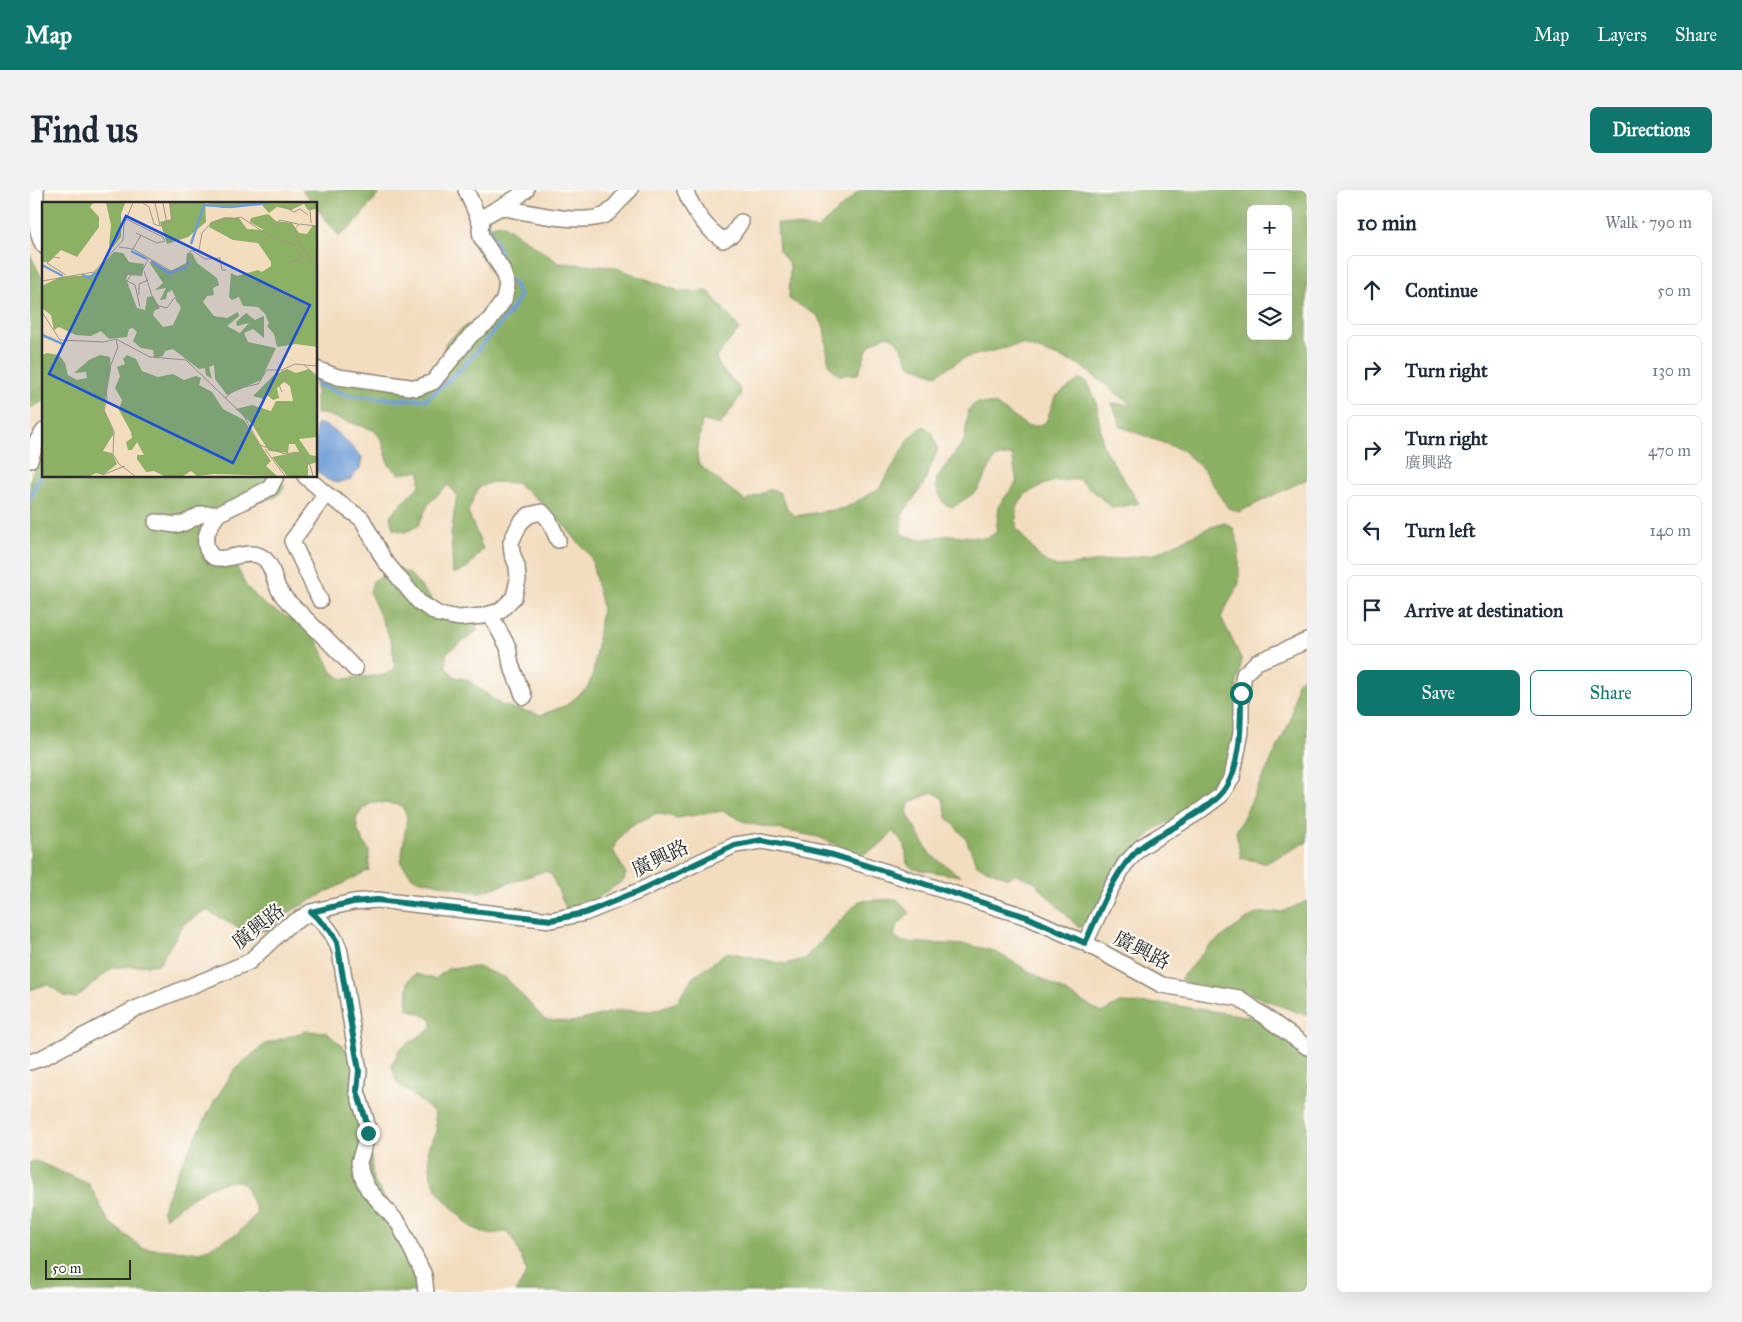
<!DOCTYPE html>
<html lang="en">
<head>
<meta charset="utf-8">
<style>
	body { margin:0; font-family:"IM FELL Great Primer","Noto Serif TC",serif; background:#f2f2f3; color:#1f2937 }
	.controls { position:absolute; right:15px; top:15px; display:grid; overflow:hidden; border-radius:8px; box-shadow:0 5px 20px #0002 }
	.controls button { width:45px; height:45px; display:grid; place-items:center; padding:0; border:0; border-bottom:1px solid #e0e1e3; background:#fff; color:#1f2937; font:25px sans-serif }
	.scale { position:absolute; left:15px; bottom:12px; width:86px; box-sizing:border-box; padding-left:5px; border:2px solid #2b2b2b; border-top:0; font-size:14px; line-height:18px; white-space:nowrap; color:#2b2b2b; -webkit-text-stroke:4px #fdfcf7; paint-order:stroke }
	.stop { position:absolute; width:15px; height:15px; margin:-11px; border:4px solid #0f766e; border-radius:50%; background:#fff }
	.stop.end { background:#0f766e; border-color:#fff; box-shadow:0 1px 5px #0008 }
	.list { margin:0; padding:0; list-style:none }
	h2 { display:flex; justify-content:space-between; align-items:center; height:65px; margin:0; padding:0 20px; font-size:21px }
	h2 small { font-size:16px; font-weight:400; color:#747a83 }
	.list li { display:grid; grid-template-columns:32px 1fr auto; gap:15px; align-items:center; box-sizing:border-box; height:70px; margin:0 10px 10px; padding:0 10px; border:1px solid #e0e1e3; border-radius:8px }
	.list b { display:block; font-size:19px; white-space:nowrap }
	.list p { margin:0; font-size:16px; white-space:nowrap; color:#747a83 }
	.list em { font-size:16px; font-style:normal; color:#747a83 }
	.actions { display:flex; gap:10px; padding:15px 20px }
	.actions a { flex:1; padding:11px 0; border:1px solid #0f766e; border-radius:8px; text-align:center; font-size:18px; color:#0f766e }
	.actions .main { background:#0f766e; color:#fff }
	.icon { flex:none; width:28px; height:28px; fill:none; stroke:currentColor; stroke-width:2; stroke-linecap:round; stroke-linejoin:round }
	.map { position:relative; flex:none; width:1277px; height:1102px; overflow:hidden; border-radius:8px }
	header { display:flex; align-items:center; gap:30px; box-sizing:border-box; height:70px; padding:0 25px; background:#0f766e; color:#fff }
	header strong { font-size:24px }
	nav { display:flex; gap:28px; margin-inline-start:auto; font-size:18px }
	.intro { display:flex; align-items:center; justify-content:space-between; box-sizing:border-box; height:120px; padding:0 30px }
	h1 { margin:0; font-size:35px }
	.button { padding:12px 22px; border-radius:8px; background:#0f766e; color:#fff; font-size:18px; font-weight:700 }
	main { display:flex; gap:30px; padding:0 30px }
	aside { flex:1; background:#fff; border-radius:8px; box-shadow:0 5px 20px #0002 }
	.map>svg:first-child { display:block }
</style>
</head>
<body>
<header>
<strong>Map</strong>
<nav><a>Map</a><a>Layers</a><a>Share</a></nav>
</header>
<div class="intro"><h1>Find us</h1><a class="button">Directions</a></div>
<main>
<div class="map">
<svg width="1277" height="1102" viewBox="0 0 1277 1102">
	<rect width="100%" height="100%" fill="#fdfcf7"/>
	<filter id="ink" filterUnits="userSpaceOnUse"><feTurbulence type="fractalNoise" baseFrequency=".02" numOctaves="2"/><feDisplacementMap in="SourceGraphic" scale="10" xChannelSelector="R" yChannelSelector="G"/><feConvolveMatrix kernelMatrix="1 2 1 2 8 2 1 2 1" color-interpolation-filters="sRGB"/></filter>
	<filter id="wash" filterUnits="userSpaceOnUse"><feTurbulence type="fractalNoise" baseFrequency=".0096" numOctaves="4" result="noise"/><feDisplacementMap in="SourceGraphic" scale="20" xChannelSelector="R" yChannelSelector="G"/><feGaussianBlur stdDeviation="1.12" result="paint"/><feColorMatrix in="noise" values="0 0 0 0 0 0 0 0 0 0 0 0 0 0 0 0 0 1.4 0 .05"/><feComposite in="paint" operator="in"/></filter>
	<g filter="url(#wash)">
		<rect width="100%" height="100%" fill="#f3ddbf"/>
		<path fill="#8cb064" stroke="#5c6e48" fill-rule="evenodd" d="M272 0H352L323 35 309 46 286 17V14H284Z
			M830 0H1277V289L1209 322 1198 318 1173 279 1152 260 1091 237 1082 213 1102 215 1048 174 992 154 934 168 906 185 880 175 868 152 857 145 839 155 828 184 809 185 799 176 794 137 788 126 759 109 760 75 749 60 747 33 788 39ZM1221 19H1258V146H1221Z
			M471 33 529 73 584 77 651 102 678 101 710 139 686 167C690 186 707 186 711 205L690 235 672 230 667 266 669 275 715 311 741 299 750 303 758 320 765 326 815 318 849 299 879 249 893 236 902 242 908 259 893 295 872 325 871 344 890 350 919 345 957 348 966 343 969 315 987 292 982 265 965 268 947 301 923 317 914 314 906 298 907 288 935 249 938 220 946 213 965 214 997 236H1007L1016 232 1025 207 1050 189 1058 193 1066 211 1073 257 1109 313 1083 318 1048 289 1020 292 995 304 986 319V338L1010 368 1027 377 1124 364 1178 338 1195 333 1203 338 1209 356V393L1191 427 1212 470 1206 498 1211 555 1188 597 1159 621 1127 638 1080 683 1069 720 1057 735 1048 737 1003 691 986 684 978 688 947 675 936 649 917 627 913 609 903 602 879 613 877 623 900 664 930 686 884 679 877 674 875 655 863 641 848 657 831 665 788 647 717 633 693 621 647 628 627 623 598 637 585 654 583 660 596 684 594 690 545 723 538 722 521 684 515 681 448 703 383 688 371 673 377 626 371 615 344 612 333 618 326 629 328 642 339 660V680L259 722 240 740 214 741 176 720 154 734 129 774 82 778 46 808 34 806 18 794 0 800V290L2 284 14 265V286H248L255 297 246 307 170 330 169 356 205 373 216 396 235 415 275 437 285 446 302 482 313 489 354 485 365 479 362 453 340 403 343 391 367 379 380 384 407 415 434 419 444 428 447 441 416 463V477L425 487 438 490 471 515 511 525 537 515 558 497 563 484 572 418 561 367 518 317 486 293 461 292 448 298 438 322 453 359 436 379 423 384 421 344 427 305 418 295 399 313 388 336 375 342 363 339 360 326 390 295V281L369 284 359 275 352 250 344 240 294 224H286V187L382 201 406 190 416 152 460 117 466 105 465 91 447 57 446 43Z
			M0 64 14 93V211L0 218Z
			M1277 483V652L1236 673 1211 668 1206 642 1260 532 1267 492Z
			M867 709 880 723 867 736 864 745 871 752 939 755 964 761 1072 823 1089 813 1136 814 1222 827 1248 841 1277 863V1102H486L497 1082 483 1048 476 1042 458 1044 441 1037 409 1004 401 987 398 958 407 942 404 922 367 893 362 875 370 859 402 838V829L377 818 378 791 386 784 405 789 419 778 448 777 476 788 515 830 543 832 590 820 622 821 647 812 662 788 697 762 755 774 774 769 829 711Z
			M1277 711V826L1212 801 1166 799 1150 789 1179 756 1226 723 1252 722Z
			M276 841 296 842 318 861 336 904 343 989 390 1068 394 1102H0V972L6 971 59 994 79 1032 112 1058 170 1062 207 1044 227 1023 216 997 209 991C180 991 156 1011 135 1028L132 1019 147 983 184 912 205 879 235 854Z"/>
		<path fill="#6f9dd7" stroke="#4d6481" d="M286 234C301 232 321 257 332 267L330 278 321 289 307 293 298 290 286 281Z"/>
		<g fill="none" stroke-linecap="round" stroke-linejoin="round">
			<path stroke="#6f9dd7" stroke-width="4" d="M445 0 449 12
				M457 33 471 65
				M286 194 317 205 371 210 397 209 433 177 477 126 490 106 482 90
				M0 309 14 277"/>
		</g>
	</g>
	<g filter="url(#ink)">
		<g fill="none" stroke-linecap="round" stroke-linejoin="round">
			<g stroke="#8f8475" stroke-width="18">
				<path id="minor" d="M6 0C6 17 4 41 14 56
					M436 0 451 34
					M655 0C663 20 675 38 693 50L702 45 711 32
					M471 17C496 22 552 36 575 25 583 21 592 6 600 0
					M286 179 308 187 387 198 403 192 441 145 459 131 474 110 477 95 472 79 451 47 450 39 453 27 486 8 496 0
					M0 270 7 251 14 241
					M275 286 296 304 332 329 354 370 389 412 408 424 429 428 453 426 470 421 484 407 488 390 487 376 482 363 481 352 490 333 499 325 512 322 519 330 528 350
					M188 324C180 335 169 352 181 365 191 376 217 357 232 367 244 374 243 393 251 403 256 411 265 418 272 425 290 443 308 461 325 479
					M126 332 145 335 154 333 172 324H188L240 298 246 286
					M290 410 262 351 296 304
					M460 424 478 457 481 475 494 507
					M281 722C295 734 305 744 310 762L329 881 327 901 336 930 338 943 329 972 331 984 338 999 369 1034 394 1085 396 1102
					M1055 753 1080 700 1095 674 1111 657 1167 623 1190 606 1202 588 1211 542V503L1214 484 1227 472 1277 451
					M0 872 12 868 105 819 219 772 256 737 281 722 323 712 347 710 521 730 555 723 609 701 705 655 732 651 803 665 997 727 1055 753 1132 795 1209 808 1277 857"/>
			</g>
			<use href="#minor" stroke="#fff" stroke-width="15"/>
		</g>
	</g>
	<g fill="none" stroke-linecap="round" stroke-linejoin="round" filter="url(#ink)">
		<path stroke="#0f766e" stroke-width="6" d="M338 943 336 930 327 901 329 881 307 752 300 740 281 722 323 712 347 710 521 730 555 723 609 701 705 655 732 650 803 665 870 686 997 727 1055 753C1070 721 1083 682 1110 658 1122 648 1139 641 1153 632 1165 624 1180 616 1190 605 1212 582 1211 533 1211 503"/>
	</g>
	<g text-anchor="middle" stroke-width="4" stroke-linejoin="round" paint-order="stroke">
		<g font-size="20" fill="#2b2b2b" stroke="#fdfcf7">
			<text transform="translate(630 668) rotate(-25)" y="7">廣興路</text>
			<text transform="translate(228 736) rotate(-38)" y="7">廣興路</text>
			<text transform="translate(1112 760) rotate(27)" y="7">廣興路</text>
		</g>
	</g>
	<g transform="translate(12 12)">
		<rect width="275" height="275" fill="#f3ddbf"/>
		<path d="M0 1H51L48 5 57 15V25L35 55 19 48 7 60H0ZM64 1H83L79 12V35L71 45 67 44 69 23ZM127 1H163L164 20 146 35 125 42 118 20 129 17ZM164 1H275V7L266 8 262 2 249 8 235 5 227 11 220 3 180 6ZM226 12 234 19 250 21 257 31 265 32 271 23 275 24V145L254 142 235 145 232 132 225 124 227 121 223 112 216 105 201 104 197 95 190 98 187 95 189 71 195 74 216 68 220 70 229 64V60L216 41 191 38 167 25 169 20 183 15 197 16 205 27 222 28 208 20 209 16ZM72 50 81 51 87 60 102 62 100 74 86 73 84 77 95 106 103 108 105 95 111 94 118 106 112 109 111 113 121 125 131 123 139 106 130 88 125 91 124 97 118 98 124 86 113 88 121 81 107 60 129 69 144 61 145 51H150L155 61 175 76 177 83 171 86 172 93 165 94 161 100 172 114 185 116 196 110 197 114 185 124 198 131 207 121 195 124 194 120 204 111 213 118 222 114V136L211 127 202 131 206 140 234 146 219 178 185 193 173 177 172 163 167 165 170 177 164 173 163 166 157 167 131 147 123 149 121 154 112 156 111 148 99 146 91 139 95 130 91 126 87 127 85 135 67 137 59 129 49 134 34 133 17 125 12 128 9 113 0 106V84L18 75 50 73ZM5 151 17 153 23 161 26 173 35 178 45 176 44 170 32 171 47 158 58 153 68 155 69 167 62 207 72 231 61 249 70 251 75 262 61 273 54 271 48 274H0V153ZM85 153 94 157 100 169 116 175 131 172 142 178 154 174 159 176 157 183 170 190 181 207 202 218 229 259 224 264 235 274 172 272 155 274 149 269 141 274H122L112 269 104 270 95 257V253H102L95 240 90 248H86L84 240 90 236 89 230 77 208 80 198 73 186 78 174 75 165 83 162 81 157ZM245 167 254 171 267 167 275 175V235L257 237 268 253 275 254V260L266 263V274H245L230 255 257 250 253 242H247L246 251 227 249 209 221 194 207 210 203 229 209 234 199H251L248 184 242 180 235 186 237 196 231 198 225 193 222 197 211 194 232 173Z" fill="#8cb064"/>
		<path fill="none" stroke="#6f9dd7" stroke-width="2.5" d="M149 42 162 3 188 5 226 1M89 49 105 57M109 59 127 71 144 65 147 59M0 63 21 74M40 73 48 76 53 71M0 133 21 142"/>
		<path fill="none" stroke="#a39684" stroke-width="1" d="M101 1 107 5 112 22 118 24 130 19 128 1M113 1 118 24M121 1 125 22M241 4 252 10 258 7 266 13M84 17 121 35 123 39 115 41 94 31M269 21 268 8 275 4M275 24 257 22 252 28 257 40 275 67M229 26 238 18 256 22M77 45 91 47 129 69 145 63 148 49 157 48 160 31 169 21 199 15 229 35 252 42 260 56 246 61M91 47 99 33M151 49 163 57 178 56 180 68H184M18 56 11 55 5 61 24 73M102 69 113 103 125 106 133 95 136 101M79 70 98 73 107 56M89 73 85 79 93 83 98 105M0 79 52 70 81 38 82 22 91 1M97 93V82L106 78M0 110 18 138 62 140 74 137 108 155 144 158 202 214 218 243 243 252 255 250 268 263 271 274M74 138 76 145 63 178 65 197 62 208 72 229 71 252 77 262 93 274M262 163 275 174M240 190 237 183 244 175 240 168M183 196 194 187 216 182 225 168H240L253 162 275 164M223 247 243 274M60 273 83 264"/>
		<path fill="#1d4ed8" fill-opacity="0.15" stroke="#1d4ed8" stroke-width="2.5" d="M84 14 268 103 191 261 7 172Z"/>
		<rect width="275" height="275" fill="none" stroke="#2b2b2b" stroke-width="2.5"/>
	</g>
</svg>
<div class="controls">
<button>+</button>
<button>−</button>
<button><svg class="icon" aria-label="layers" viewBox="0 0 24 24"><path d="M12 4l9 5-9 5-9-5zM3 14l9 5 9-5"/></svg></button>
</div>
<div class="scale">50 m</div>
<div class="stop" style="left:1211px;top:503px"></div>
<div class="stop end" style="left:338px;top:943px"></div>
</div>
<aside>
<h2>10 min<small>Walk · 790 m</small></h2>
<ul class="list">
<li><svg class="icon" aria-label="ahead" viewBox="0 0 24 24"><path d="M12 20V5M6 11l6-6 6 6"/></svg><div><b>Continue</b></div><em>50 m</em></li>
<li><svg class="icon" aria-label="right" viewBox="0 0 24 24"><path d="M7 20v-9h11M14 6l5 5-5 5"/></svg><div><b>Turn right</b></div><em>130 m</em></li>
<li><svg class="icon" aria-label="right" viewBox="0 0 24 24"><path d="M7 20v-9h11M14 6l5 5-5 5"/></svg><div><b>Turn right</b><p>廣興路</p></div><em>470 m</em></li>
<li><svg class="icon" aria-label="left" viewBox="0 0 24 24"><path d="M17 20v-9H6M10 6l-5 5 5 5"/></svg><div><b>Turn left</b></div><em>140 m</em></li>
<li><svg class="icon" aria-label="arrive" viewBox="0 0 24 24"><path d="M6 21V4h12l-3 4 3 4H6"/></svg><div><b>Arrive at destination</b></div></li>
</ul>
<div class="actions"><a class="main">Save</a><a>Share</a></div>
</aside>
</main>
</body>
</html>
